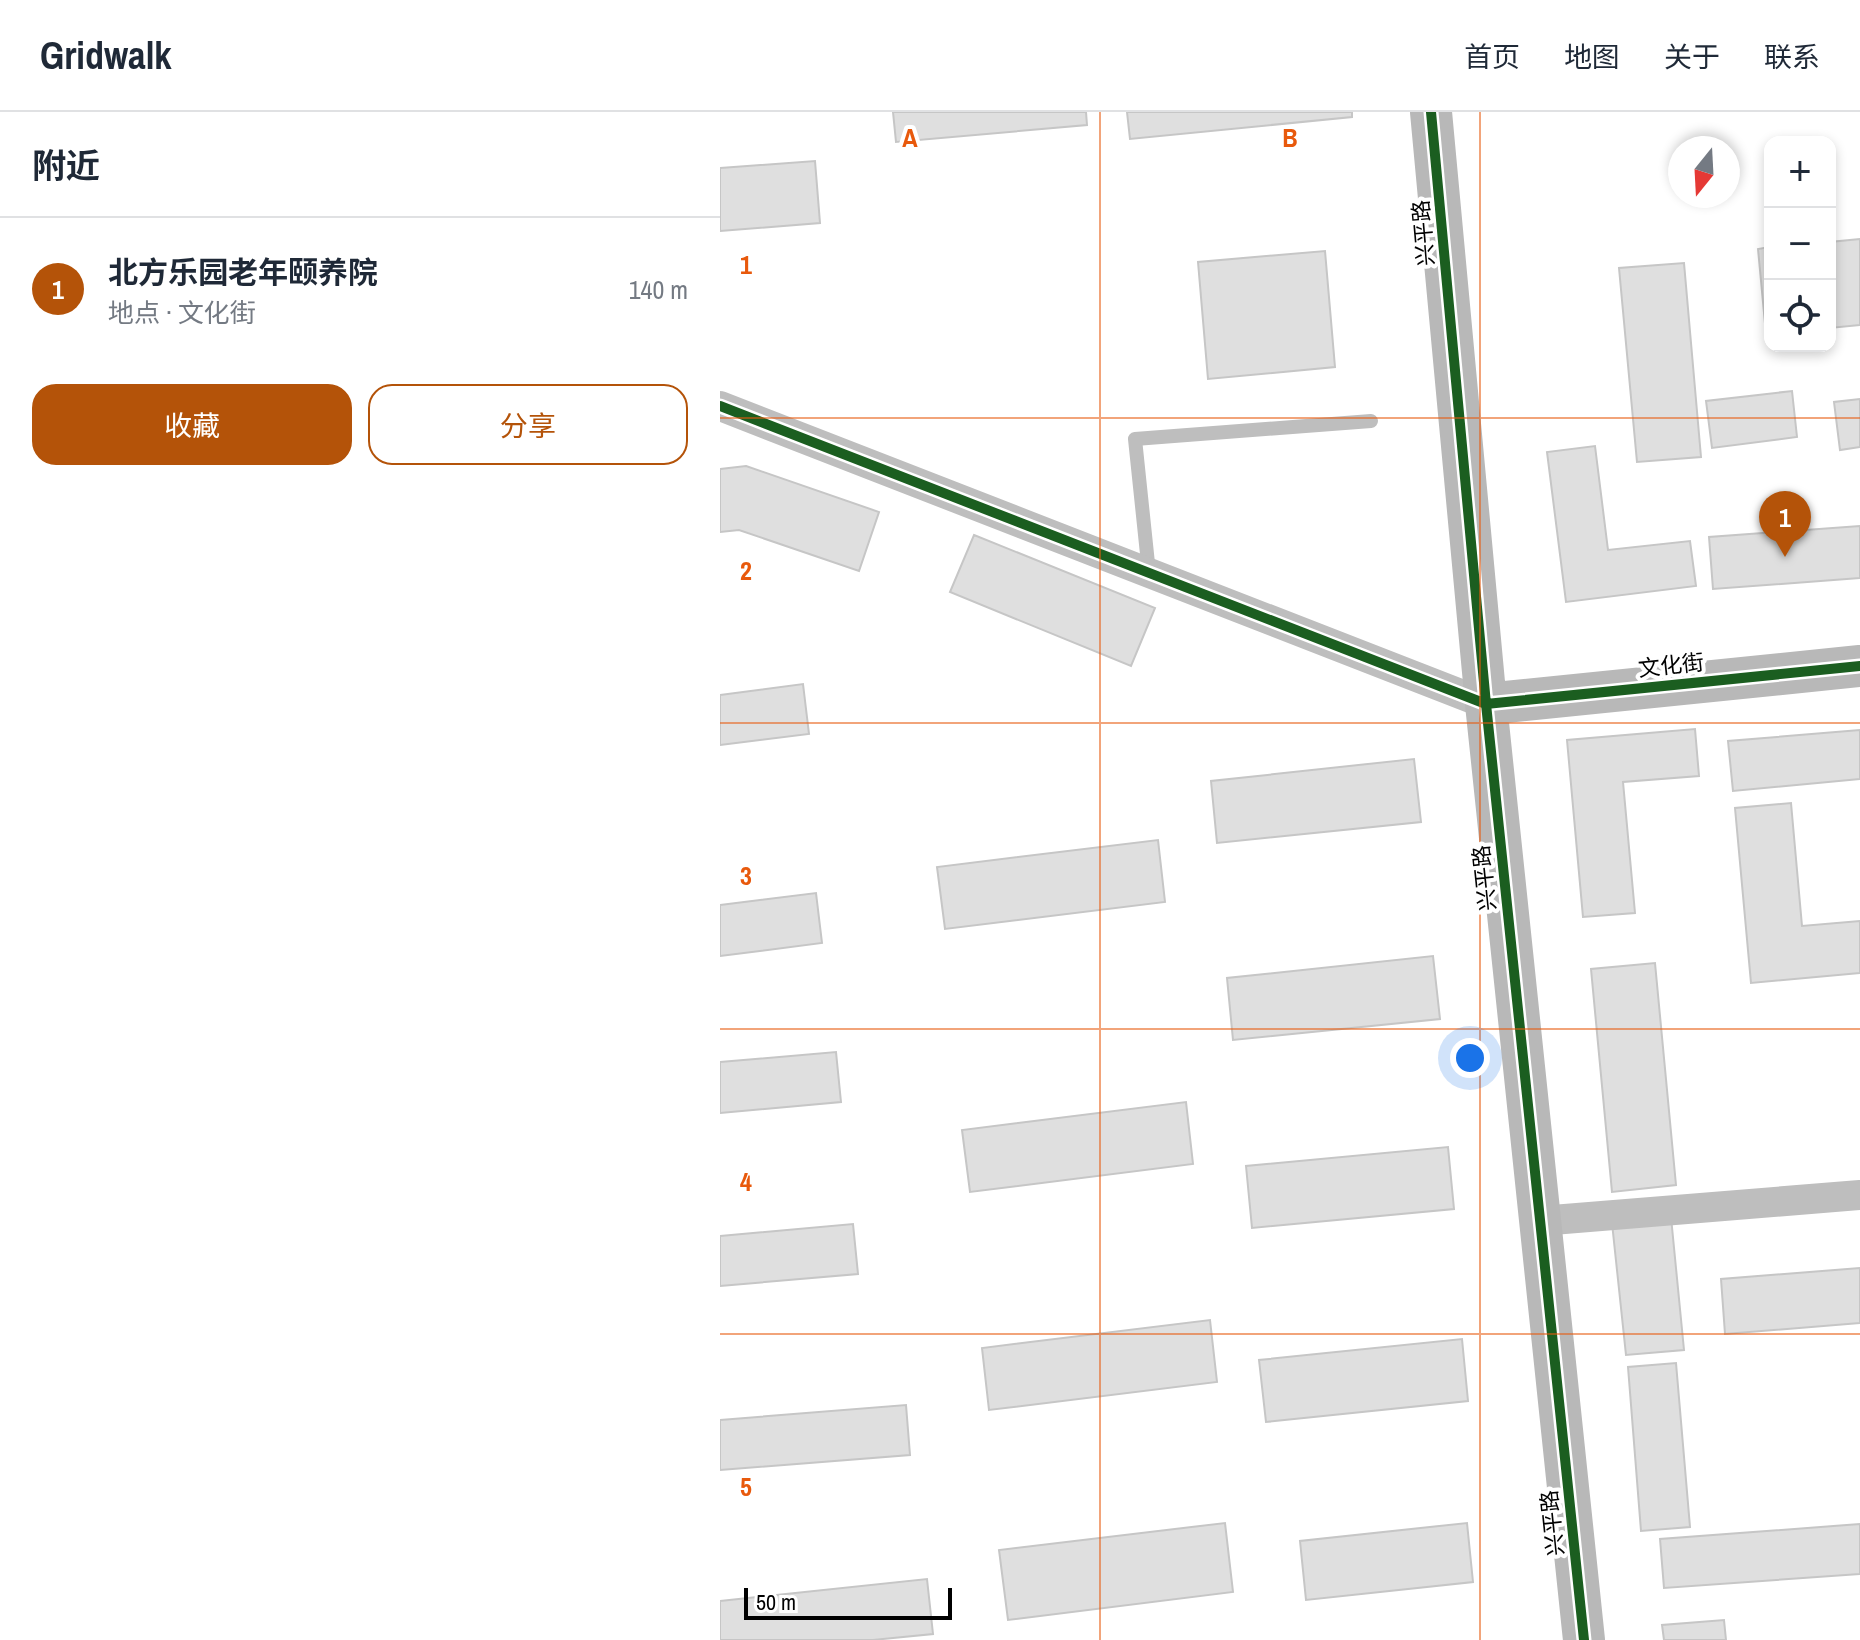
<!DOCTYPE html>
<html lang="zh">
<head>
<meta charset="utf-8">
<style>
	body { margin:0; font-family:"Archivo Narrow","Noto Sans SC",sans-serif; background:#f6f6f7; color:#1f2937 }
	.controls { position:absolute; right:24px; top:24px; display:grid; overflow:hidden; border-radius:16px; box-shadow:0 4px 12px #0003 }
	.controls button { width:72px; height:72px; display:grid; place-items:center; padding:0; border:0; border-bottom:2px solid #e0e1e3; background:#fff; color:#1f2937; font:40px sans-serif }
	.compass { position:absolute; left:948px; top:24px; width:72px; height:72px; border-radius:50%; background:#fff; box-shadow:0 4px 12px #0003; rotate:198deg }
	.scale { position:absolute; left:24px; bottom:20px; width:208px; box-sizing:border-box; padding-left:8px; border:4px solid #000; border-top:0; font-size:22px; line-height:28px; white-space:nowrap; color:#000; -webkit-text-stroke:6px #fff; paint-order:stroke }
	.you { position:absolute; left:750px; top:946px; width:28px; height:28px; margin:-20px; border:6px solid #fff; border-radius:50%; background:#1a73e8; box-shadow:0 0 0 12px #1a73e833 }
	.badge { display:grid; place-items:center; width:52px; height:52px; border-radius:50%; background:#b45309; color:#fff; font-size:26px; font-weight:700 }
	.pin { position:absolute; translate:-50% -66px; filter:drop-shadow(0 2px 4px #0008) }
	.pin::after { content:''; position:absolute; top:42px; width:28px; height:24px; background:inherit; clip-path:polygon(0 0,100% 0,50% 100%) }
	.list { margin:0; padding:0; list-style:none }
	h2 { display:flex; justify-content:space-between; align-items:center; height:104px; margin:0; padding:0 32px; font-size:34px }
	h2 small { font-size:26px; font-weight:400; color:#747a83 }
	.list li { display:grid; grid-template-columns:52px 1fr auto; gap:24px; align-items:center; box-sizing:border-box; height:144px; padding:0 32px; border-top:2px solid #e0e1e3 }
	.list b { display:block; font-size:30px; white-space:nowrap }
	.list p { margin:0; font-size:26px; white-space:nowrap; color:#747a83 }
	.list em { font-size:26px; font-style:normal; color:#747a83 }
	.actions { display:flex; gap:16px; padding:24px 32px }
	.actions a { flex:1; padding:18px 0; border:2px solid #b45309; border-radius:24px; text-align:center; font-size:28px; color:#b45309 }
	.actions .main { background:#b45309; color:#fff }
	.icon { flex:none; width:44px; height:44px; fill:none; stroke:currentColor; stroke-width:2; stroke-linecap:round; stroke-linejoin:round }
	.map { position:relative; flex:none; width:1140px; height:1528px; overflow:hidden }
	header { display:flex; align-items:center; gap:48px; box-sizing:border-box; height:112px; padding:0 40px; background:#fff; border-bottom:2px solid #e0e1e3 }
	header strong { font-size:38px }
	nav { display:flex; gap:44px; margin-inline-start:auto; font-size:28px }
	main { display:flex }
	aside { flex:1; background:#fff }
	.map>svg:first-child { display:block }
</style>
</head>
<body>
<header>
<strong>Gridwalk</strong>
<nav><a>首页</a><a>地图</a><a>关于</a><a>联系</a></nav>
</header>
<main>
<aside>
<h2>附近<small></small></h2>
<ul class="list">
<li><span class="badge">1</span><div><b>北方乐园老年颐养院</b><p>地点 · 文化街</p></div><em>140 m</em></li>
</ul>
<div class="actions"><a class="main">收藏</a><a>分享</a></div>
</aside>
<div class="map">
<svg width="1140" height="1528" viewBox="0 0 1140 1528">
	<rect width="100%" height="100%" fill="#fff"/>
	<path fill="#dfdfdf" stroke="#c6c6c6" stroke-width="2" d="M173 0H366L367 13 176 30Z
		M407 0H632V5L410 27Z
		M95 49 100 111 0 119V56Z
		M1140 127V213L1110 216V130Z
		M1050 135V222H1046L1038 137Z
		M605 139 615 255 488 267 478 150Z
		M964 151 981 345 917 350 899 156Z
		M1072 279 1077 325 992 336 986 289Z
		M1140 287V335L1120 338 1114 290Z
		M875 334 888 438 970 429 976 474 846 490 827 340Z
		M26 354 159 400 139 459 19 418 0 420V357Z
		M1140 414V466L993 477 989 425Z
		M254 423 435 496 411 554 230 480Z
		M83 572 89 622 0 633V583Z
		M975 617 979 664 903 670 915 801 863 805 847 628Z
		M1140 618V667L1013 679 1008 629Z
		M694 647 701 710 497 731 491 669Z
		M1071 691 1082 814 1140 809V861L1031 871 1015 696Z
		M438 728 445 790 225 817 217 755Z
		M96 781 102 831 0 844V793Z
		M713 844 720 907 513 928 507 866Z
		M935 851 956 1073 892 1080 871 857Z
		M116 940 121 990 0 1001V950Z
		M466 990 473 1052 250 1080 242 1018Z
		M728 1035 734 1097 532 1116 526 1054Z
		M951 1105 964 1238 906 1243 892 1111Z
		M133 1112 138 1162 0 1174V1124Z
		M1140 1156V1211L1005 1222 1001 1167Z
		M490 1208 497 1270 269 1298 262 1236Z
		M742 1227 748 1289 546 1310 539 1248Z
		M956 1251 970 1415 921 1419 908 1255Z
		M186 1293 190 1343 0 1358V1308Z
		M505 1411 513 1480 288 1508 279 1438Z
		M747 1411 753 1470 586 1488 580 1429Z
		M1140 1412V1462L944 1476 940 1427Z
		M207 1467 213 1522 153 1528H0V1489Z
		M1004 1508 1006 1528H944L942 1513Z"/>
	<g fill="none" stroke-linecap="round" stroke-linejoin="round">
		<path stroke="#bebebe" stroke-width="14" d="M429 461 415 327 651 309"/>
		<path stroke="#bebebe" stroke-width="30" d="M0 294 766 592
			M820 1109 1140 1083"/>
		<path stroke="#b8b8b8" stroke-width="42" d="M711 0 766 592 864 1528
			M766 592 1140 554"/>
		<g stroke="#fff" stroke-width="15">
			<path id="cycleway" d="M711 0 766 592 864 1528
				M0 294 766 592 1140 554"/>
		</g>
		<use href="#cycleway" stroke="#1b5e20" stroke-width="10"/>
	</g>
	<path fill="none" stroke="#e8590c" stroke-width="2" stroke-opacity="0.55" d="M380 0V1528M760 0V1528M0 306H1140M0 611H1140M0 917H1140M0 1222H1140"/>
	<g text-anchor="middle" stroke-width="8" stroke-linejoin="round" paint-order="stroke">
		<g font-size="22" fill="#000" stroke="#fff">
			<text transform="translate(703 121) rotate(-95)" y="8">兴平路</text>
			<text transform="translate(951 553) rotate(-6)" y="8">文化街</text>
			<text transform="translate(764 766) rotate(-96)" y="8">兴平路</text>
			<text transform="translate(832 1411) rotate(-96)" y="8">兴平路</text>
		</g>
	</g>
	<g font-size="26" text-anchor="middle" font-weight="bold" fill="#e8590c" stroke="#fff" stroke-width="8" stroke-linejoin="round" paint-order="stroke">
		<text x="190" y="35">A</text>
		<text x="570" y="35">B</text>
		<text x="26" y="162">1</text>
		<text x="26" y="468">2</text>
		<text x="26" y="773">3</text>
		<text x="26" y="1079">4</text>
		<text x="26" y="1384">5</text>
	</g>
</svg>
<div class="controls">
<button>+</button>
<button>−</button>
<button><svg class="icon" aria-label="locate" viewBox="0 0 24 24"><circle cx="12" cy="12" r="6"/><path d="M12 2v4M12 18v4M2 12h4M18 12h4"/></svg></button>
</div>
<svg class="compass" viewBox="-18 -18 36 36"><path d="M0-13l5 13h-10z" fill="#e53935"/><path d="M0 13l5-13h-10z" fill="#747a83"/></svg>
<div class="scale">50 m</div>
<div class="you"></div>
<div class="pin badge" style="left:1065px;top:445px">1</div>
</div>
</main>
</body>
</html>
